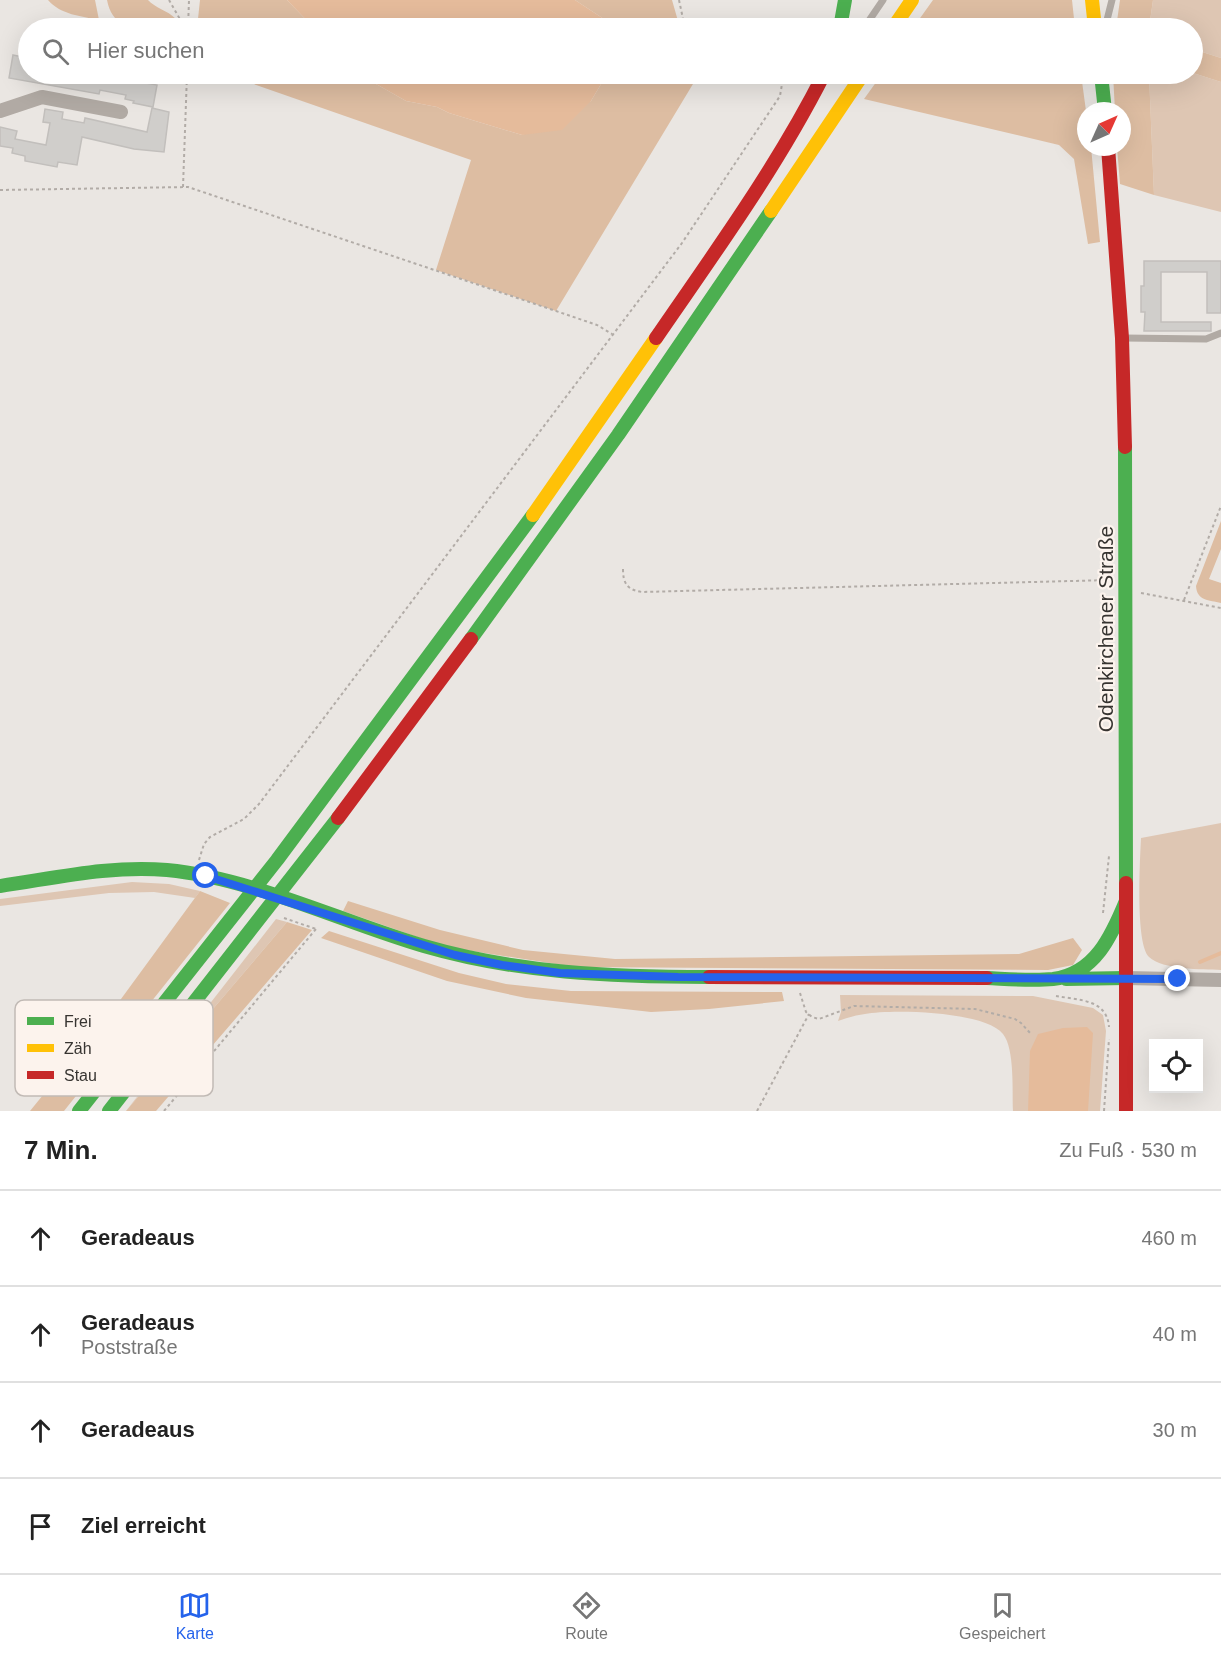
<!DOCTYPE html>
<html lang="de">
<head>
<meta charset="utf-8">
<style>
	body { margin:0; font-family:Helvetica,sans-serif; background:#f6f6f6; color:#222 }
	.controls { position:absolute; right:18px; bottom:18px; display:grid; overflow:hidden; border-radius:0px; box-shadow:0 6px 24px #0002 }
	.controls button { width:54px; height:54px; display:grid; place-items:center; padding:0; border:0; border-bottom:2px solid #e0e0e0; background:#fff; color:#222; font:30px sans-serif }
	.compass { position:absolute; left:1077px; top:102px; width:54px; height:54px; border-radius:50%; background:#fff; box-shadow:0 6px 24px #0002; rotate:45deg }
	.stop { position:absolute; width:18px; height:18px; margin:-14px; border:4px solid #2563eb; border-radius:50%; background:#fff }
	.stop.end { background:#2563eb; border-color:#fff; box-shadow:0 2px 6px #0008 }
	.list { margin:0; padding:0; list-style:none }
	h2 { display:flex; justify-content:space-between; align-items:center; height:78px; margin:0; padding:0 24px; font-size:26px }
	h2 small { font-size:20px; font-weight:400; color:#767676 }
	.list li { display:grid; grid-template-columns:39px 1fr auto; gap:18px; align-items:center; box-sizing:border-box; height:96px; padding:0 24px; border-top:2px solid #e0e0e0 }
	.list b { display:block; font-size:22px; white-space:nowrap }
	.list p { margin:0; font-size:20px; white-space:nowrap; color:#767676 }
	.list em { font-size:20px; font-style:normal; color:#767676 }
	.icon { flex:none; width:33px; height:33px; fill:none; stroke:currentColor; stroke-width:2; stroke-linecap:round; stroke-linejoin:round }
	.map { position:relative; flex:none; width:1221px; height:1111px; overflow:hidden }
	.search { position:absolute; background:#fff; box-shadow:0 6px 24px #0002; left:18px; right:18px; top:18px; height:66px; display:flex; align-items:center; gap:15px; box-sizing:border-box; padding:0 21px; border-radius:33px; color:#767676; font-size:22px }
	.sheet { height:462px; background:#fff }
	nav { display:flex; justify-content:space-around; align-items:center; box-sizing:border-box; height:84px; border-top:2px solid #e0e0e0; background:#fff; font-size:16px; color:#767676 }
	nav a { display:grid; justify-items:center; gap:3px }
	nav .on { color:#2563eb }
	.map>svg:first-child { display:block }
</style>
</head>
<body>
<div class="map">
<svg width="1221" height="1111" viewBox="0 0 1221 1111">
	<rect width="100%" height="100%" fill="#eae6e2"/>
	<path fill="#dec6b3" d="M1153 0H1221V58L1193 49 1192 28H1149Z
		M1193 73 1221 82V212L1154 195 1149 74Z
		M1221 823V970C1202 969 1163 970 1149 957 1135 943 1140 860 1141 838Z
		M132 882 169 884 200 891 195 898 154 892 109 893 0 906V899Z
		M276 919 287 922 126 1111Z
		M840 995 1033 996 1093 1008 1103 1015 1106 1031 1100 1111H1013C1012 1092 1015 1049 1003 1034 985 1011 892 1009 865 1014 856 1015 847 1018 838 1021L841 1012Z"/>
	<path fill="#ddbda2" d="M48 0H95L99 20C81 16 61 15 48 0Z
		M107 0H148C155 8 167 10 176 19V28C147 29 114 36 107 0Z
		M200 0H287L314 28H197Z
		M575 0H672L680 28H613L610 23Z
		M933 0H1072L1075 28H913Z
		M1120 0H1153L1149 28H1116Z
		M1193 49 1221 58V82L1193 73Z
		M225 74H364L369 80 406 101 437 107 449 113 522 135 591 101 607 74H699L556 311 436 270 471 160Z
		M882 74H1081L1086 111V147H1091L1100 242 1088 244 1074 159 1059 145 864 99Z
		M1113 74H1149L1154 195 1120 184 1117 147H1122V111H1115Z
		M1221 521V549L1209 579 1221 583V603C1209 600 1197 601 1196 586Z
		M200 891 230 903 64 1111H30L121 999Z
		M348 901 440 930 523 950 615 959 1019 954 1073 938 1082 950 1073 965 1048 970 575 967 446 947 343 911Z
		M287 922 312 930 156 1111H126Z
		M329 931 459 973 506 984 571 991 782 992 784 1001 709 1009 651 1012 526 998 447 981 321 938Z"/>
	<path fill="#e5bb9b" d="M287 0H575L610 23 613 28H314Z
		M364 74H607L591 101 562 130 522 135 449 113 437 107 406 101 369 80Z
		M1087 1027 1093 1033 1088 1111H1028L1030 1051 1038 1034 1063 1028Z"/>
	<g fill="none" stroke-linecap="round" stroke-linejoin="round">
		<path stroke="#e5bb9b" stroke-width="4" d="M1200 962 1221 953"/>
	</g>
	<path fill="#d0cecb" stroke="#c2bfbc" stroke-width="1.5" d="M13 55 28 58V74H94L106 76V74H111L127 76 130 80 157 85 153 107 133 103 134 101 125 99 126 95 100 90 99 94 9 78Z
		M152 108 169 112 164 152 134 149 82 137 77 165 58 162 57 167 25 161V156L12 153 13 148 0 146V127L17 131 15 139 46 145 50 123 43 122 45 109 63 112 62 119 84 123 85 118 147 132Z
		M1144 261H1221V313H1207V272H1161V322H1211V331H1144L1145 312H1141V286H1144Z"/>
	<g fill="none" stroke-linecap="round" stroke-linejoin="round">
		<path stroke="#b2aca7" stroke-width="2" stroke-dasharray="3 3" stroke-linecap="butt" d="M169 0 185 28
			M679 0 685 28
			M188 28 189 0
			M183 187 187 74
			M0 190 188 187 556 311 597 325 612 334
			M623 569C623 583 627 590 642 592L1111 580
			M1141 593 1221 608
			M1184 600 1221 506
			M199 860 204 844 210 837 244 819 259 804 682 243 780 96 782 84 776 74
			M1103 913 1109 856
			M284 918 316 929
			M800 993 806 1012 812 1017 819 1019 854 1006 975 1009 1015 1019 1021 1023 1031 1034
			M1056 996C1078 1000 1107 999 1109 1027
			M164 1111 316 929
			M757 1111 809 1014
			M1104 1111 1109 1039"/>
		<path stroke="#b1aaa4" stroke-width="7" d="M864 28 883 0
			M1105 28 1112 0
			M1124 338 1206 339 1221 333"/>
		<path stroke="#b1aaa4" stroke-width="14" d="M0 111 42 97 121 112
			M1126 978 1221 980"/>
		<path stroke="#4caf50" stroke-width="14" d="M840 28 845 0
			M1101 74 1105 111
			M1125 447 1126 883
			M471 639 618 435 771 211
			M0 886C56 878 111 865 167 870 252 878 342 922 424 946 517 973 612 977 709 977
			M987 978C1009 979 1032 981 1053 979 1095 974 1112 935 1126 901
			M1066 979 1126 978
			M79 1111 277 860 533 515
			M109 1111 338 818"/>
		<path stroke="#ffc107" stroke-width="14" d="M1092 0 1095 28
			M893 28 912 0
			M771 211 863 74
			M533 515 656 338"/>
		<path stroke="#c62828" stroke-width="14" d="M1108 147 1122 338 1125 447
			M656 338C715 252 777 167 824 74
			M338 818 471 639
			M709 977 987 978
			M1126 1111V883"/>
	</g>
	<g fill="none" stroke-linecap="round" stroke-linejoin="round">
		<path stroke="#2563eb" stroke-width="8" d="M206 876 455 955 502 965 560 973 678 977 1178 979"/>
	</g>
	<g text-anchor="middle" stroke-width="4.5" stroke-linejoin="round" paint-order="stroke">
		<g font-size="21" fill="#373431" stroke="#fcf3ed">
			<text transform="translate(1106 629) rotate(-90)" y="7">Odenkirchener Straße</text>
		</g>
	</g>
	<rect x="15" y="1000" width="198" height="96" rx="9" fill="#fcf3ed" stroke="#c1bab5" stroke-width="1.5"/>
	<rect x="27" y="1017" width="27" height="8" fill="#4caf50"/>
	<rect x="27" y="1044" width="27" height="8" fill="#ffc107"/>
	<rect x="27" y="1071" width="27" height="8" fill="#c62828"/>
	<g font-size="16" fill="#373431">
		<text x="64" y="1027">Frei</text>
		<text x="64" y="1054">Zäh</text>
		<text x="64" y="1081">Stau</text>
	</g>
</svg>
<div class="controls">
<button><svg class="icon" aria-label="locate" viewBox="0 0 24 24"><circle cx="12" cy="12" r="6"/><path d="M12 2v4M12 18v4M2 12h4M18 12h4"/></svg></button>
</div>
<svg class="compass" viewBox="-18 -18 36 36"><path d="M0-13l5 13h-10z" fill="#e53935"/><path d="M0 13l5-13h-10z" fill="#767676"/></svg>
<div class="stop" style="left:206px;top:876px"></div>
<div class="stop end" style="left:1178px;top:979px"></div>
<div class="search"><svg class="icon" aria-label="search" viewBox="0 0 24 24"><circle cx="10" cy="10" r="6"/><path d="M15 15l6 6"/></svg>Hier suchen</div>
</div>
<section class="sheet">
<h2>7 Min.<small>Zu Fuß · 530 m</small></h2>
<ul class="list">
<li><svg class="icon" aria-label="ahead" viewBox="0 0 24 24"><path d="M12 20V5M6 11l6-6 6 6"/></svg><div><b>Geradeaus</b></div><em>460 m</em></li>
<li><svg class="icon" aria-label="ahead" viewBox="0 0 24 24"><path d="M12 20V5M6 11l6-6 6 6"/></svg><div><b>Geradeaus</b><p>Poststraße</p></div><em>40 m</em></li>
<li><svg class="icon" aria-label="ahead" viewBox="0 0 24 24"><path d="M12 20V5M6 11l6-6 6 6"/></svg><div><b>Geradeaus</b></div><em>30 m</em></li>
<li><svg class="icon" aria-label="arrive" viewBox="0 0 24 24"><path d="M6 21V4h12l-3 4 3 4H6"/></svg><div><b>Ziel erreicht</b></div></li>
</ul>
</section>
<nav>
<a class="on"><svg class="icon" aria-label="map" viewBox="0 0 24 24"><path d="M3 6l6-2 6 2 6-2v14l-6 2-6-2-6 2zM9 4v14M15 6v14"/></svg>Karte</a>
<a><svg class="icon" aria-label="directions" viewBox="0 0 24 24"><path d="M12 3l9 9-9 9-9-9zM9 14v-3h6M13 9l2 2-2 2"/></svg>Route</a>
<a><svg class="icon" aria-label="saved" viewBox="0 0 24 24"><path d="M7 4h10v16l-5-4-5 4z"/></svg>Gespeichert</a>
</nav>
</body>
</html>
